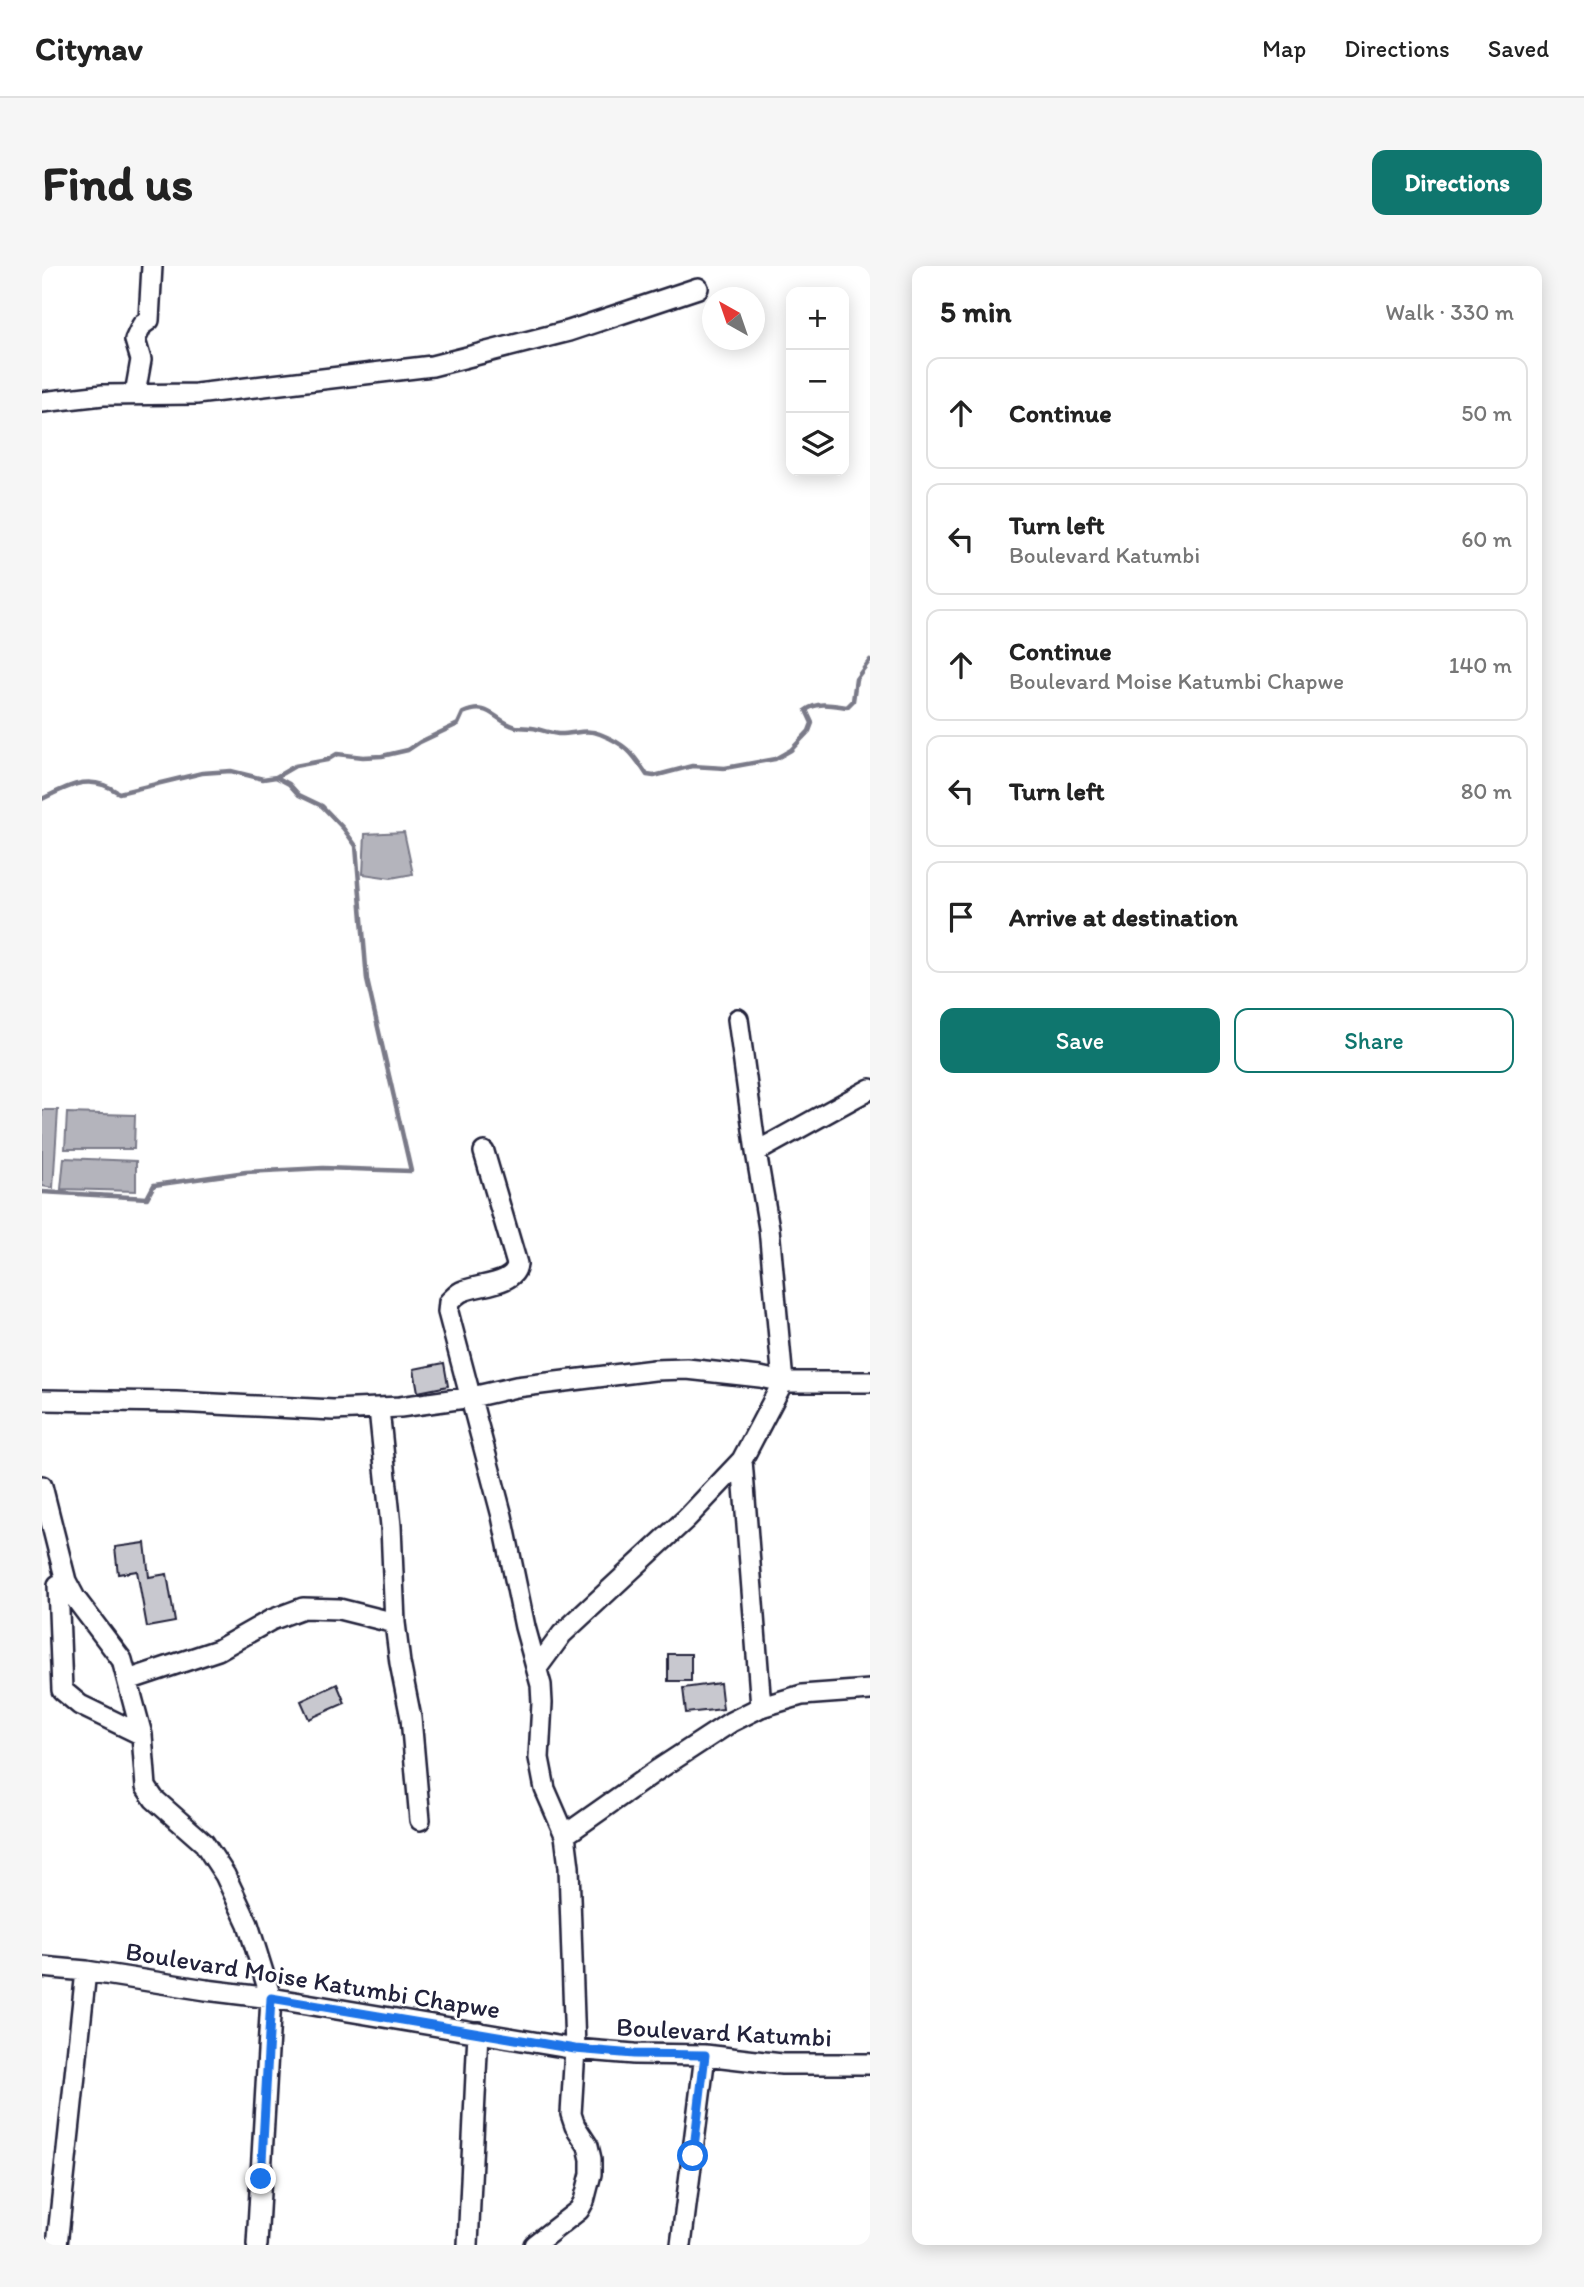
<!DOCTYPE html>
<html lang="en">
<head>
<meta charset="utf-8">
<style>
	body { margin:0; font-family:Itim,sans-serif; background:#f6f6f6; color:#222 }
	.controls { position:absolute; right:21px; top:21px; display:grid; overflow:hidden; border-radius:14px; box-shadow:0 4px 18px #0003 }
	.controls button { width:63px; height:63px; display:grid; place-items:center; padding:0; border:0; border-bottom:2px solid #e0e0e0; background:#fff; color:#222; font:35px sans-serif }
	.compass { position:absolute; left:660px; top:21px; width:63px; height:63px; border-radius:50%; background:#fff; box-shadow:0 4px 18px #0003; rotate:320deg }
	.stop { position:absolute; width:21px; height:21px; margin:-16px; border:5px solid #1a73e8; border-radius:50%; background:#fff }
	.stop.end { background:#1a73e8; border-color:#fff; box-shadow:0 2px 7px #0008 }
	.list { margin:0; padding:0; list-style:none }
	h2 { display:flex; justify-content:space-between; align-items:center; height:91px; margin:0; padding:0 28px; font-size:30px }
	h2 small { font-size:23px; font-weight:400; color:#767676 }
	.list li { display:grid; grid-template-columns:46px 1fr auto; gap:21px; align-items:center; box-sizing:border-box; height:112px; margin:0 14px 14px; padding:0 14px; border:2px solid #e0e0e0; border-radius:14px }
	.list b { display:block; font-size:26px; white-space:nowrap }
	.list p { margin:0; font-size:23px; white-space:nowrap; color:#767676 }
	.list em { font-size:23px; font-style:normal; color:#767676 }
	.actions { display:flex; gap:14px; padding:21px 28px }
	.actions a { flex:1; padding:16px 0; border:2px solid #0f766e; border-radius:14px; text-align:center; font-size:24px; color:#0f766e }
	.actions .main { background:#0f766e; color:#fff }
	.icon { flex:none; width:38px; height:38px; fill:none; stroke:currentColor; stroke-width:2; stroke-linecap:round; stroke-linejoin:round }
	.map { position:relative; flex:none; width:828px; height:1979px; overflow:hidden; border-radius:14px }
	header { display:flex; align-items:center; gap:42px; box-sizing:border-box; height:98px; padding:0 35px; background:#fff; border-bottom:2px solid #e0e0e0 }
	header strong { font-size:33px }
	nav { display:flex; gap:38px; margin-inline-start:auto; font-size:24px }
	.intro { display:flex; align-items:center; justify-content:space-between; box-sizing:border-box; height:168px; padding:0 42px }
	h1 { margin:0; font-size:49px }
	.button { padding:18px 32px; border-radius:14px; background:#0f766e; color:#fff; font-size:24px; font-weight:700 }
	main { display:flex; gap:42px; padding:0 42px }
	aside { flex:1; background:#fff; border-radius:14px; box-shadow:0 4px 18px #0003 }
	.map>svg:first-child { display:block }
</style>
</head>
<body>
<header>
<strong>Citynav</strong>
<nav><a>Map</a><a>Directions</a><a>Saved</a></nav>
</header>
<div class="intro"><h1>Find us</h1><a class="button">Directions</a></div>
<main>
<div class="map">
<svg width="828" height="1979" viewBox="0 0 828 1979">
	<rect width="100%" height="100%" fill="#fff"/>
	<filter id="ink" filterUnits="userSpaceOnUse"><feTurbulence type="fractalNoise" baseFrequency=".0143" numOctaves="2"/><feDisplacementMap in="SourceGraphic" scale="14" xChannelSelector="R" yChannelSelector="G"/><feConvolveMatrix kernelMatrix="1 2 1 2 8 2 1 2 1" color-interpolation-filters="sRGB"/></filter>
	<g filter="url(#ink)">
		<path fill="#b4b4bc" stroke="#7a7a88" stroke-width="2" d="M362 566 371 608 349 612 321 608 323 568Z
			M0 844H16L11 922 0 920Z
			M25 847 93 849 92 883H23Z
			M22 892 94 895V925L19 923Z"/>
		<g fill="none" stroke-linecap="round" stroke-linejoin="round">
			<path stroke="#7a7a88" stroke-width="4.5" d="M0 533C29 519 48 507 77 527L160 507 189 505 221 513 234 511 253 500 285 494 295 488 321 491 340 490 366 484 378 476 416 458 421 447C448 435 452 455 474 461 480 462 488 461 495 463 502 465 508 467 516 468 530 469 544 462 558 468 583 478 590 486 605 509L612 510 650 500 683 502 733 493 749 484 767 465 770 457 764 444C776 435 791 439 805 441L811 435 814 413 828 394
				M0 926 105 932 112 919 204 906 281 902 369 905 325 714 314 580 301 562 280 540 257 529 247 518 234 511"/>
		</g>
		<path fill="#c8c8cf" stroke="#22223b" stroke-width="2" d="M402 1097 406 1120 376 1126 372 1103Z
			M103 1277 107 1311 125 1308 133 1356 105 1361 95 1305 76 1308 73 1281Z
			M626 1388H649V1415H626Z
			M678 1417 681 1443 644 1447 641 1422Z
			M295 1418 303 1437 267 1453 259 1435Z"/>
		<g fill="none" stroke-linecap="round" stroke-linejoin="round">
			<g stroke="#22223b" stroke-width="24">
				<path id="minor" d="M93 128 99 94 93 74 100 59 107 54 110 0
					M0 136 61 129 154 128 390 100 527 65 656 22
					M442 886 475 998C473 1019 437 1018 421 1025 415 1027 412 1032 407 1036L406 1046 460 1250 483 1361 499 1419 500 1437 497 1492 503 1523 523 1569 527 1601 533 1783 529 1848 533 1860 546 1880 549 1893V1908L542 1935 537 1944 492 1979
					M714 886 828 823
					M0 1134 134 1136 291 1144 358 1141 430 1131 474 1121 612 1104 645 1103 718 1111 741 1116H828
					M337 1143 349 1260 353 1357 358 1397 369 1452 378 1554
					M700 1194 719 1441
					M0 1220 24 1315 33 1332 80 1394 100 1469 104 1521 112 1533 162 1577 183 1609 206 1658 229 1732 215 1979
					M16 1319 20 1424 38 1439 100 1469
					M495 1402 520 1368 645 1252 700 1194 741 1116 727 962 714 886 696 753
					M86 1414 176 1384 229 1354 261 1342 297 1343 353 1357
					M523 1569 614 1505 689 1456 719 1441 760 1429 828 1424
					M0 1701 44 1705 164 1724 229 1732 533 1783 592 1788 663 1789 740 1798H828
					M15 1979 44 1705
					M426 1979 436 1766
					M639 1979 663 1789"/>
			</g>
			<use href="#minor" stroke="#fff" stroke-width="19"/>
		</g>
	</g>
	<g fill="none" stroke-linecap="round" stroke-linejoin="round" filter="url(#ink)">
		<path stroke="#1a73e8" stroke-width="9" d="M219 1913 229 1732 533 1783 592 1788 663 1789 651 1890"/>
	</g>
	<g text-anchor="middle" stroke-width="5" stroke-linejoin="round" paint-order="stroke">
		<g font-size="26" fill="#22223b" stroke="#fff">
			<text transform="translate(271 1714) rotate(9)" y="9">Boulevard Moise Katumbi Chapwe</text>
			<text transform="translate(682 1766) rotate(3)" y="9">Boulevard Katumbi</text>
		</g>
	</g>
</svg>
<div class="controls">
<button>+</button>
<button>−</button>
<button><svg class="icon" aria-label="layers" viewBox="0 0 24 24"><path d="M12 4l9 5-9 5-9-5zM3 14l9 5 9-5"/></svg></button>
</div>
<svg class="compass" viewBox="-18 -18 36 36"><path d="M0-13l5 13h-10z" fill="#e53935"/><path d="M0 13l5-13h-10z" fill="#767676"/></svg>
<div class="stop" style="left:651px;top:1890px"></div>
<div class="stop end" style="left:219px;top:1913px"></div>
</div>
<aside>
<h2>5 min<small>Walk · 330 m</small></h2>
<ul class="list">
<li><svg class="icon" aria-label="ahead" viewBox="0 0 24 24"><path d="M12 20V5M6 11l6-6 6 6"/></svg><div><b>Continue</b></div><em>50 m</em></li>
<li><svg class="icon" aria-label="left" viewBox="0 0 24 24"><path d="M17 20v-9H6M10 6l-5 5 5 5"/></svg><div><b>Turn left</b><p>Boulevard Katumbi</p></div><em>60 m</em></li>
<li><svg class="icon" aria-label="ahead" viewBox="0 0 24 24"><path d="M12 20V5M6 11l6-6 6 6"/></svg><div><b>Continue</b><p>Boulevard Moise Katumbi Chapwe</p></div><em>140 m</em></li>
<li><svg class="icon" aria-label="left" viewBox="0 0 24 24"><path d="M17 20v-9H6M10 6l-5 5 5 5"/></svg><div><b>Turn left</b></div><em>80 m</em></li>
<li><svg class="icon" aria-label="arrive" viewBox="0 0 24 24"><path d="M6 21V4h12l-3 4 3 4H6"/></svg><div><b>Arrive at destination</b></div></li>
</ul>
<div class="actions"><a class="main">Save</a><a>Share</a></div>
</aside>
</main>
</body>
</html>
